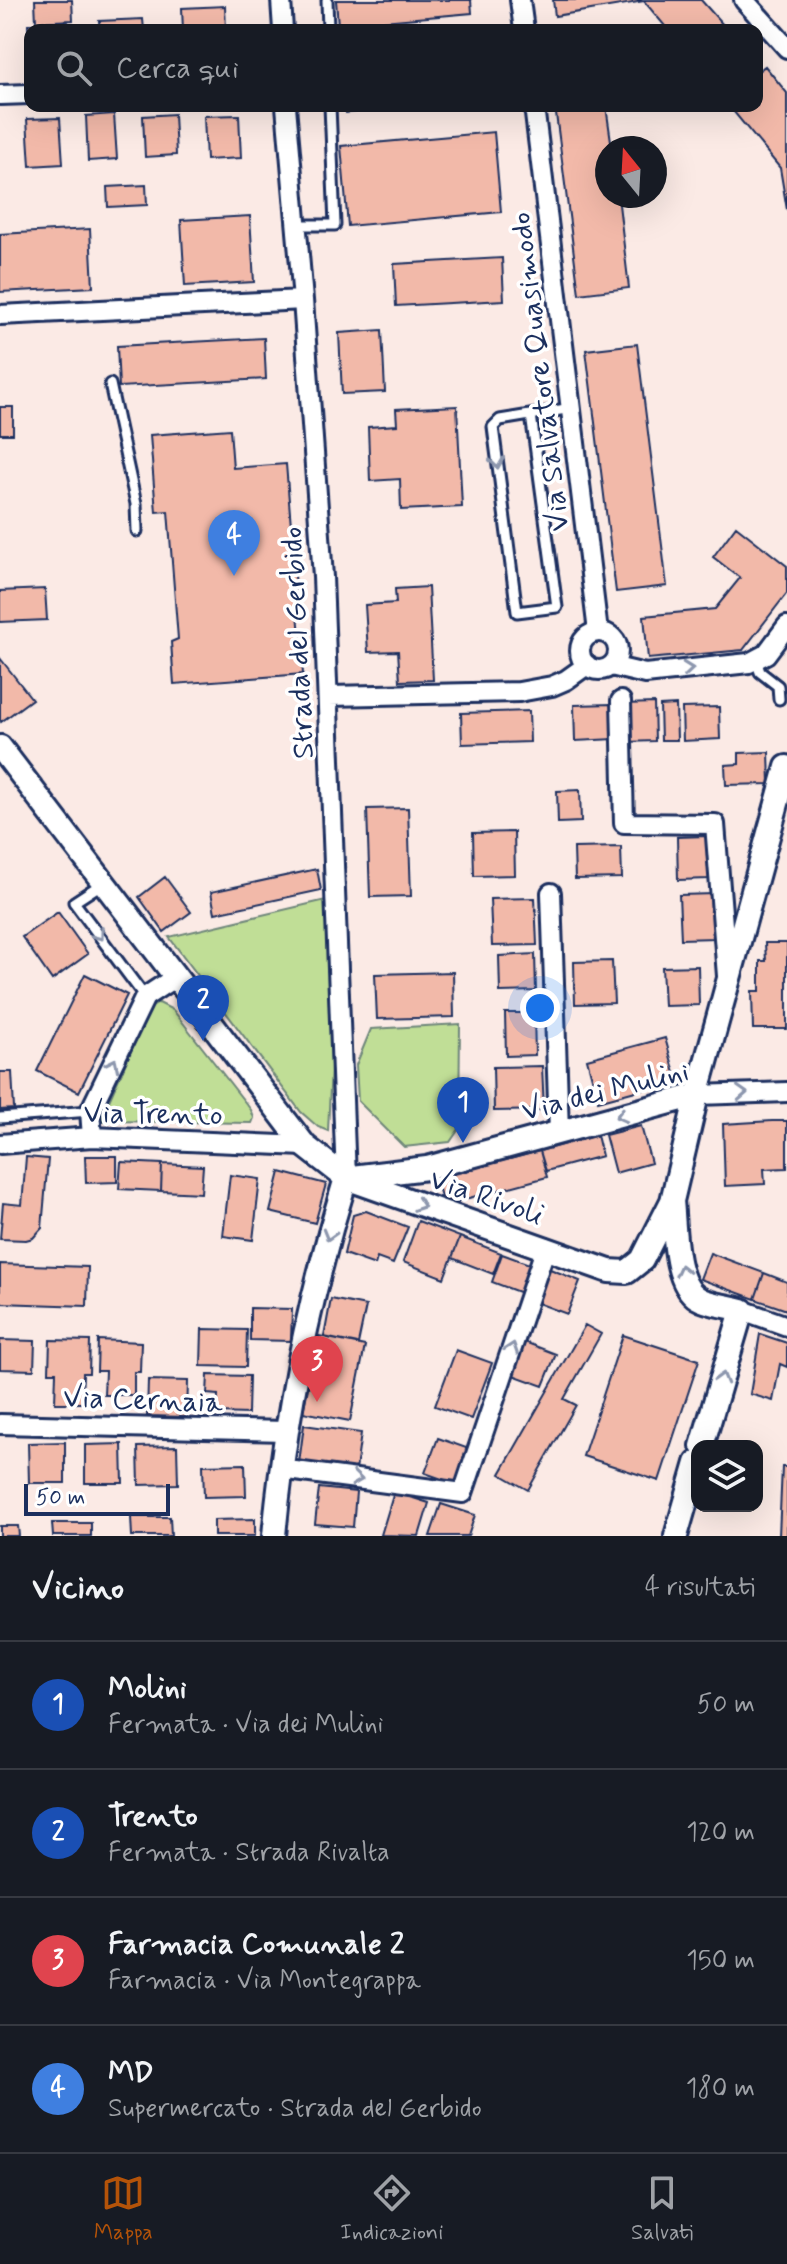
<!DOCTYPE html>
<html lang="it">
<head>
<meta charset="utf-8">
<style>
	body { margin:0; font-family:Mynerve,sans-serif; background:#20242c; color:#f1f3f6 }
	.controls { position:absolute; right:24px; bottom:24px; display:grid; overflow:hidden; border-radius:16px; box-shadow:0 8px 32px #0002 }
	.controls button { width:72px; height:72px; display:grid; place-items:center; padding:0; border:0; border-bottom:2px solid #363941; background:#171b24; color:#f1f3f6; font:40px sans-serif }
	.compass { position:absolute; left:595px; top:136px; width:72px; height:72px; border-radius:50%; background:#171b24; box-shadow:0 8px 32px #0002; rotate:342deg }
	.scale { position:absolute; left:24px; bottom:20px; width:146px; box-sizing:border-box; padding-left:8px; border:4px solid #1b2f5e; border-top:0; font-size:22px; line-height:28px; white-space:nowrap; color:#1b2f5e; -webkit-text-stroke:6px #fff; paint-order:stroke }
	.you { position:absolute; left:540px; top:1008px; width:28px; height:28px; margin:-20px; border:6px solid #fff; border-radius:50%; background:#1a73e8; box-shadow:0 0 0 12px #1a73e833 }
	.badge { display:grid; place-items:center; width:52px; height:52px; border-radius:50%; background:#b45309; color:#fff; font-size:26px; font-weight:700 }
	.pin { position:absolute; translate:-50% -66px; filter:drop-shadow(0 2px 4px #0008) }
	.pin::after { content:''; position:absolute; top:42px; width:28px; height:24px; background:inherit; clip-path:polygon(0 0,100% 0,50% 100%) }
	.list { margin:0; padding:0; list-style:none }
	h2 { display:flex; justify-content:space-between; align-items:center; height:104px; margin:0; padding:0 32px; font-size:34px }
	h2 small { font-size:26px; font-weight:400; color:#9ea1a6 }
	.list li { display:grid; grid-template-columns:52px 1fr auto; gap:24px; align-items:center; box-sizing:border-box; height:128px; padding:0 32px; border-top:2px solid #363941 }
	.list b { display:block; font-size:30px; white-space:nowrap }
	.list p { margin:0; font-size:26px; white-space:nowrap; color:#9ea1a6 }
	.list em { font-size:26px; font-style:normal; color:#9ea1a6 }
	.icon { flex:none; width:44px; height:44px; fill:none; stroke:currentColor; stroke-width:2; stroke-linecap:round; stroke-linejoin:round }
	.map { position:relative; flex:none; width:787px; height:1536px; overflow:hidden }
	.search { position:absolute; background:#171b24; box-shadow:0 8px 32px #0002; left:24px; right:24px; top:24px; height:88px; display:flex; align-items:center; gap:20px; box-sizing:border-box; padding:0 28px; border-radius:16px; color:#9ea1a6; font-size:30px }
	.sheet { height:616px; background:#171b24 }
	nav { display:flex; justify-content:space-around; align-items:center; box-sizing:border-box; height:112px; border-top:2px solid #363941; background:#171b24; font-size:22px; color:#9ea1a6 }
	nav a { display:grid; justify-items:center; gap:4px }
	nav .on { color:#b45309 }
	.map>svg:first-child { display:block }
</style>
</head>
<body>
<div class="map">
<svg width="787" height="1536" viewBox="0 0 787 1536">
	<rect width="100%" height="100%" fill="#fbeae5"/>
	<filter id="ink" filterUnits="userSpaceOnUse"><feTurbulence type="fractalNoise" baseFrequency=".0125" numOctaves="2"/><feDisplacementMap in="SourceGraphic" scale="16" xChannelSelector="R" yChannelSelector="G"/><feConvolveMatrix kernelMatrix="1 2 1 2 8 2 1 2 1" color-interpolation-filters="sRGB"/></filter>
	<g filter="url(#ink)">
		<path fill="#c0de96" stroke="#6e867a" stroke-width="2" d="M326 900 331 1066 328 1131 318 1127 301 1112 169 937Z
			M159 1003 173 1010 251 1110 254 1118 252 1123 104 1121 101 1119 150 1008Z
			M460 1024 459 1129 450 1142 404 1147 358 1101 356 1065 371 1029Z"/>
		<path fill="#f2b9a9" stroke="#1b2f5e" stroke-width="2" d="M35 0H72L73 20 36 22Z
			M336 0H471L472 13 338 25Z
			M553 0H701L724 26 719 30H662L665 26 644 1 555 16Z
			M225 6 226 30H183L182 8Z
			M143 19 144 30H100L99 21Z
			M68 22V30H30V65L28 24Z
			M765 66 787 93V210L780 168 729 106H757V72Z
			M345 106H420L346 113Z
			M555 106H606L612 148H607V196H618L629 288 579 294Z
			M114 114 117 159 88 161 86 116Z
			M174 114 176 155 145 157 143 116Z
			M239 115 241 158 206 160 204 116Z
			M60 118 63 164 30 166 27 119Z
			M494 132 501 212 348 226 341 146Z
			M146 185 147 205 108 207 107 187Z
			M250 216 254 282 185 286 181 220Z
			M90 229 93 287 0 292V234Z
			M502 258 504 300 396 306 394 264Z
			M382 330 385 392 342 394 339 333Z
			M264 338 266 379 119 387 117 346Z
			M637 344 667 586 616 592 586 350Z
			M457 406 462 507 401 510 400 479 370 481 368 427 397 425 396 409Z
			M0 407H13V434H0Z
			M230 429 233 468 286 464 303 674 174 684 171 642 178 639 168 511 156 512 150 435Z
			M736 526 787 566V593L743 650 648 659 644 616 715 609 740 578 713 557Z
			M428 587 433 680 400 681 398 651 368 652 365 605 396 603 395 589Z
			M45 589 47 620 0 622V591Z
			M0 658 32 699 1 722 0 720Z
			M654 703 655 741 626 742 625 704Z
			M613 704 615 739 575 741 574 705Z
			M676 705 677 740H661L660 706Z
			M719 707 720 739 683 741 682 708Z
			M529 711 530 742 462 744 461 713Z
			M769 752 770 784 726 785 725 765 739 764V753Z
			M580 790 581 822 558 823 557 791Z
			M408 808 411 896 370 897 367 809Z
			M514 832 515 875 474 876 473 833Z
			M707 836 709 879 678 880 677 837Z
			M621 847 622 878 575 879 574 848Z
			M317 869 321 890 215 913 211 892Z
			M165 877 191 912 164 932 139 897Z
			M714 894 715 938 681 939 679 895Z
			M535 898 537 945 492 946 490 899Z
			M58 912 88 954 52 980 22 937Z
			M765 943H787V1029H753L752 991H760V961H766Z
			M535 954 536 991 500 992 499 956Z
			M612 961 614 1003 575 1004 574 962Z
			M698 966 699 1005 664 1006 662 967Z
			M453 972 454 1017 377 1019 375 974Z
			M85 974 127 995 79 1092 37 1071Z
			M505 1013H534L535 1055 506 1056Z
			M665 1038 677 1080 598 1101 587 1059Z
			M542 1066 544 1110 494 1111 493 1067Z
			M0 1072H12L14 1109 0 1110Z
			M772 1121H787V1168L764 1169 765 1184 725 1186 723 1124Z
			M641 1126 651 1163 615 1173 605 1135Z
			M597 1135 602 1156 546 1171 540 1151Z
			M540 1151 547 1177 443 1205 436 1178Z
			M85 1156H117V1182L86 1183Z
			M26 1157 48 1159 42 1228 33 1238 26 1240 0 1239 3 1203 22 1205Z
			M121 1162 162 1164 161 1191 119 1189Z
			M162 1164 203 1166 201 1193 161 1191Z
			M280 1172 326 1184 315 1223 270 1212Z
			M230 1175 260 1179 253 1240 223 1236Z
			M366 1211 408 1227 393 1264 377 1258 375 1265 344 1254 353 1215Z
			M418 1221 460 1237 444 1278 403 1262Z
			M460 1237 501 1253 493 1274 452 1258Z
			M710 1253 764 1273 755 1299 700 1279Z
			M502 1254 535 1266 524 1294 492 1282Z
			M0 1264 88 1267 87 1306 0 1303Z
			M545 1267 580 1281 567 1314 532 1301Z
			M764 1273 787 1282V1310L755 1299Z
			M331 1299 366 1306 358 1344 324 1337Z
			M250 1308 292 1309 291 1341 250 1340Z
			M585 1325 601 1334 564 1399 576 1405 528 1490 500 1474Z
			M202 1329 247 1330 246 1367 201 1366Z
			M760 1334 787 1343V1367L780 1364 773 1401 750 1394Z
			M623 1335 699 1360 659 1481 583 1456Z
			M319 1336 365 1346 350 1421 303 1412Z
			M0 1340 35 1341 34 1370 0 1369Z
			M50 1340 90 1341 89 1373H83L82 1403H55L56 1372H49Z
			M98 1340 141 1342 140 1372H134V1395H104L105 1371H97Z
			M522 1341 556 1354 543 1386 510 1374Z
			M456 1350 492 1363 471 1419 435 1406Z
			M208 1375 249 1376 248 1414 217 1413 218 1395 207 1394Z
			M148 1380 188 1381 187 1417 147 1416Z
			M304 1425 361 1433 356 1470 299 1463Z
			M438 1438 472 1450 459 1485 425 1473Z
			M65 1442V1483H29L28 1443Z
			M122 1444 123 1483H85V1445Z
			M177 1446 178 1484 139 1485 138 1447Z
			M245 1464 246 1496 204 1497 203 1465Z
			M782 1467H787V1536H779Z
			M319 1488 356 1492 353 1527 315 1524Z
			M394 1492 429 1503 419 1536 381 1535Z
			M441 1504 475 1515 468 1536H430Z
			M131 1517H170L171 1536H132Z
			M255 1519V1536H214V1520Z
			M52 1523H91V1536H53Z
			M0 1526H18L19 1536H0Z"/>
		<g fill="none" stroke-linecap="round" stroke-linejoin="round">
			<g stroke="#1b2f5e" stroke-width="15">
				<path id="service" d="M327 0 328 30
					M297 225H335L330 106
					M110 384 136 504 137 531
					M531 415 557 607 517 612 493 427 500 420 572 408
					M756 660 760 672 778 686 779 699
					M103 883 74 902 145 997
					M0 1118 90 1111"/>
			</g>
			<g stroke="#1b2f5e" stroke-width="24">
				<path id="minor" d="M281 0 283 30
					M520 0 524 30
					M744 0 787 48
					M0 95 30 94
					M286 106 303 300 323 577 346 1178
					M534 106 598 632
					M0 315 303 300
					M580 651a19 19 0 1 1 38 0a19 19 0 1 1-38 0Z
					M611 666 645 674 749 663 766 654 787 626
					M329 696 519 692 552 686 566 680 587 665
					M621 701 624 823 715 824 727 976
					M551 893 559 1132
					M697 1095 787 1092
					M92 1137 90 1111 145 997 174 978
					M0 1144 92 1137 305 1146
					M742 1310 787 1326
					M0 1424 285 1431
					M280 1469 463 1493 546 1247"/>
			</g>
			<g stroke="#1b2f5e" stroke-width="28">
				<path id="tertiary" d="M0 747 305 1146 346 1178 609 1271 627 1272 642 1260 672 1201 697 1095 787 767
					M352 1177 427 1168 697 1095
					M672 1201C675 1228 673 1283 698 1298 709 1305 730 1306 742 1310L702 1446
					M274 1536C285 1414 310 1295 346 1178
					M676 1536 697 1463"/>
			</g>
			<use href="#service" stroke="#fff" stroke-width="9"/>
			<use href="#minor" stroke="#fff" stroke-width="18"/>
			<use href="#tertiary" stroke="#fff" stroke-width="22"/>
		</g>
		<defs><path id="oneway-chevron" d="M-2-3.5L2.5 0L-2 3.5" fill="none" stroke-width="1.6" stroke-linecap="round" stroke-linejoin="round" transform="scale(2)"/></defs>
		<g stroke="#8d97ae">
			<use href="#oneway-chevron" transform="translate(497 463) rotate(82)"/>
			<use href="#oneway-chevron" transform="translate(688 669) rotate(-6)"/>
			<use href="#oneway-chevron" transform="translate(99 935) rotate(53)"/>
			<use href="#oneway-chevron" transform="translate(113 1064) rotate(-64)"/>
			<use href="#oneway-chevron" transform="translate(742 1093) rotate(-3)"/>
			<use href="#oneway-chevron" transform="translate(621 1116) rotate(165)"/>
			<use href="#oneway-chevron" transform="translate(420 1205) rotate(19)"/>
			<use href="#oneway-chevron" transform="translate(329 1235) rotate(106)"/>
			<use href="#oneway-chevron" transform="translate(682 1270) rotate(-103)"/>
			<use href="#oneway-chevron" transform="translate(512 1348) rotate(-71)"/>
			<use href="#oneway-chevron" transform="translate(722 1378) rotate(-74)"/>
			<use href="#oneway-chevron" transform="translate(357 1479) rotate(7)"/>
		</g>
	</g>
	<g text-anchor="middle" stroke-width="7" stroke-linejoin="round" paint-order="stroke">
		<g font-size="30" fill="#1b2f5e" stroke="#fff">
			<text transform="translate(539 372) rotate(-97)" y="10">Via Salvatore Quasimodo</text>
			<text transform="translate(297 643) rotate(-93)" y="10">Strada del Gerbido</text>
			<text transform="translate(605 1090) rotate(-14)" y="10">Via dei Mulini</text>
			<text transform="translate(153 1113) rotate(1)" y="10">Via Trento</text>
			<text transform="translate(487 1196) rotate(19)" y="10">Via Rivoli</text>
			<text transform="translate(143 1399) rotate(2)" y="10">Via Cernaia</text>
		</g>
	</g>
</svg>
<div class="controls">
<button><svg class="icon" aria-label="layers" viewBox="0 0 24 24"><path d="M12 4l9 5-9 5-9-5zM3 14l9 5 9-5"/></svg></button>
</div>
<svg class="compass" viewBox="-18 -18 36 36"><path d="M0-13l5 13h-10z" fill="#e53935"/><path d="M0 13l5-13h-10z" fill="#9ea1a6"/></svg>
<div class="scale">50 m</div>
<div class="you"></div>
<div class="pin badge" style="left:463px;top:1143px;background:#1a4fb4">1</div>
<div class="pin badge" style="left:203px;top:1041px;background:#1a4fb4">2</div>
<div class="pin badge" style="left:317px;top:1402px;background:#e0444e">3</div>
<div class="pin badge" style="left:234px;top:576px;background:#3f7fe0">4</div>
<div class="search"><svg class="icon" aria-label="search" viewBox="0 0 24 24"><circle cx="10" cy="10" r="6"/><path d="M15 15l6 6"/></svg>Cerca qui</div>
</div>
<section class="sheet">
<h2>Vicino<small>4 risultati</small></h2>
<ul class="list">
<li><span class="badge" style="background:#1a4fb4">1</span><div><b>Molini</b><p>Fermata · Via dei Mulini</p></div><em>50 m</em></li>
<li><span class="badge" style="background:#1a4fb4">2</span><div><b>Trento</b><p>Fermata · Strada Rivalta</p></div><em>120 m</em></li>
<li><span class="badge" style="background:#e0444e">3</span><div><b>Farmacia Comunale 2</b><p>Farmacia · Via Montegrappa</p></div><em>150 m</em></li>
<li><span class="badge" style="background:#3f7fe0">4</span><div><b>MD</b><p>Supermercato · Strada del Gerbido</p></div><em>180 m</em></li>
</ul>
</section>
<nav>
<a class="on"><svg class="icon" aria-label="map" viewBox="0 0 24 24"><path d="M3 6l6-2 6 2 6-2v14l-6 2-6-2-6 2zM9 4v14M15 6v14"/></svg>Mappa</a>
<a><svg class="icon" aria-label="directions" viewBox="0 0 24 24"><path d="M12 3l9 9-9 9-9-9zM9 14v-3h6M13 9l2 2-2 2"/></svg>Indicazioni</a>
<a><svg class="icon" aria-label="saved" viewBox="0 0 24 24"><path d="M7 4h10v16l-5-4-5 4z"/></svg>Salvati</a>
</nav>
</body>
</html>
